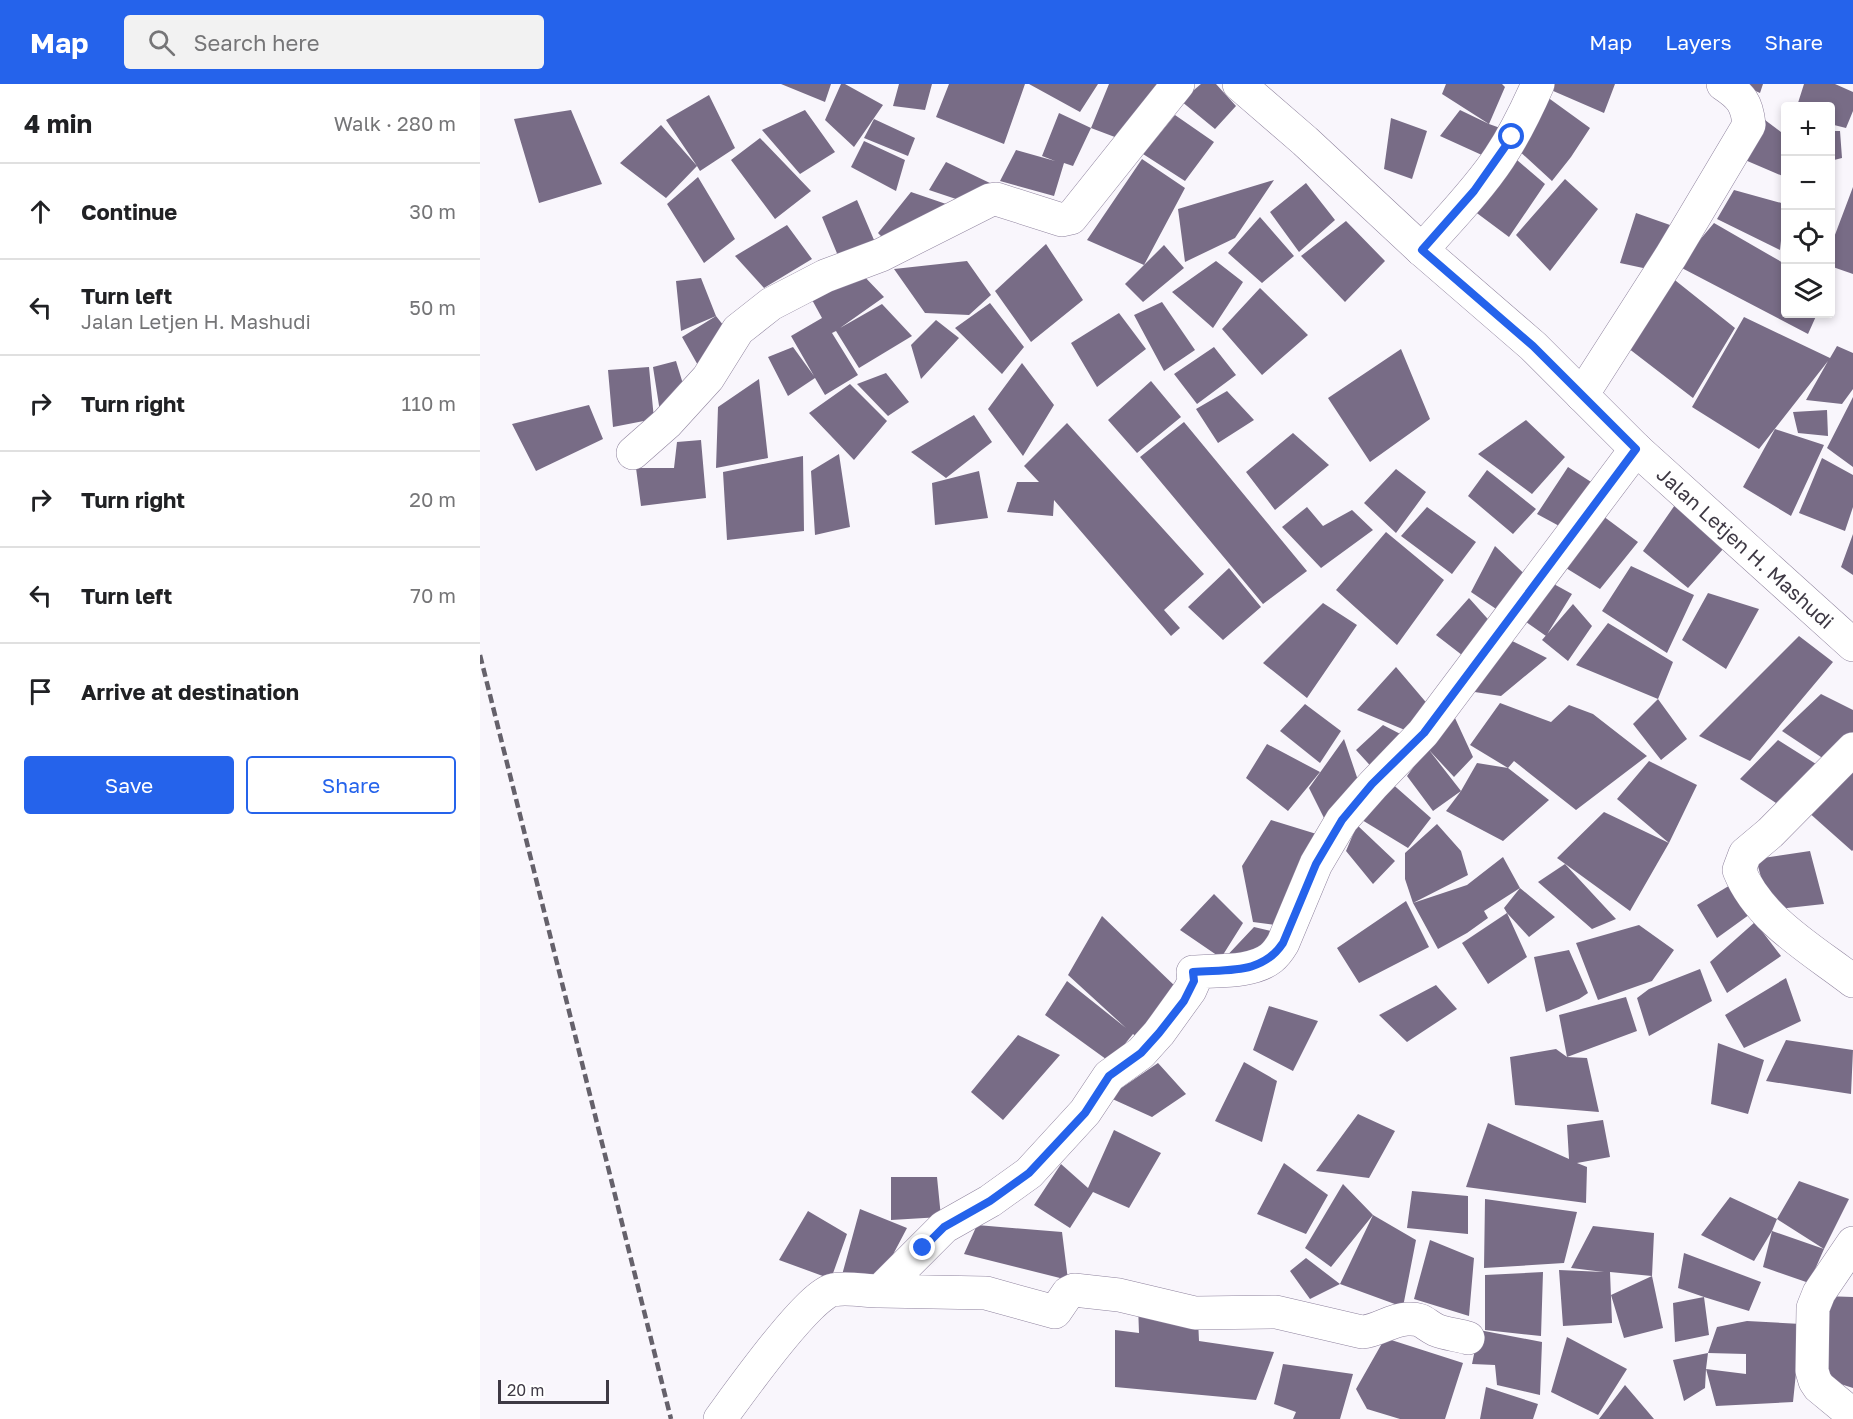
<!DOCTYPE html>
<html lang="en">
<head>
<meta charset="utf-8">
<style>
	body { margin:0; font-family:"Golos Text",sans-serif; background:#f2f2f2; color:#202124 }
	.controls { position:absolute; right:18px; top:18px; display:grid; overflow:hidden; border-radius:6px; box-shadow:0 3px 9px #0003 }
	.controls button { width:54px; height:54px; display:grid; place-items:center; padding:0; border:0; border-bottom:2px solid #e0e0e0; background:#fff; color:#202124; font:30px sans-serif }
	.scale { position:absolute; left:18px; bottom:15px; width:111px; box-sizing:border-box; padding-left:6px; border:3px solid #3e3944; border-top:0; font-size:16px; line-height:21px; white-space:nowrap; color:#3e3944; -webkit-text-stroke:4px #fff; paint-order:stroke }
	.stop { position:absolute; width:18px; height:18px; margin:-14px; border:4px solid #2563eb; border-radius:50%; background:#fff }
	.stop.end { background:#2563eb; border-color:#fff; box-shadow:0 2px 6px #0008 }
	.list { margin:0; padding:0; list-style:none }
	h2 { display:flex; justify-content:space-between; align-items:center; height:78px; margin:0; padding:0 24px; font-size:26px }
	h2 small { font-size:20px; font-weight:400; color:#757577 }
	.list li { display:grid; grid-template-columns:39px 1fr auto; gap:18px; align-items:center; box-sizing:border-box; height:96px; padding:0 24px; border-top:2px solid #e0e0e0 }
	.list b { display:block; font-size:22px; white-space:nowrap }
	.list p { margin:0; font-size:20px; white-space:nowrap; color:#757577 }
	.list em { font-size:20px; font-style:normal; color:#757577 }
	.actions { display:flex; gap:12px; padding:18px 24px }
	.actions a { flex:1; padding:14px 0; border:2px solid #2563eb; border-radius:6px; text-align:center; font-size:21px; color:#2563eb }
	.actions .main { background:#2563eb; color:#fff }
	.icon { flex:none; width:33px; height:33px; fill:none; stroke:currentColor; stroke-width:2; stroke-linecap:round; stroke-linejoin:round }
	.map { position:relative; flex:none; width:1373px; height:1335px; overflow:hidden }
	header { display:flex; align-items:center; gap:36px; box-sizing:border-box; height:84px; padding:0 30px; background:#2563eb; color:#fff }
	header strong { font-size:28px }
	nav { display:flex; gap:33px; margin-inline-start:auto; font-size:21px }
	.search { width:420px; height:54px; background:#f2f2f2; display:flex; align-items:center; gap:15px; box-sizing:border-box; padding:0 21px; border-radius:6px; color:#757577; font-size:22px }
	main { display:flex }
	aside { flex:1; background:#fff }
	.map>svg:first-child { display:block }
</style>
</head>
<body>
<header>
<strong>Map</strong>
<div class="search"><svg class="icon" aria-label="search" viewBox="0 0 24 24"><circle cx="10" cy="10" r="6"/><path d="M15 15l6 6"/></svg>Search here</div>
<nav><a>Map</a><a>Layers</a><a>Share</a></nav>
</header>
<main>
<aside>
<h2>4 min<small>Walk · 280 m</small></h2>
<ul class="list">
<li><svg class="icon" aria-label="ahead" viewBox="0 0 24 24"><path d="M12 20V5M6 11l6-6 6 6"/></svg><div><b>Continue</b></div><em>30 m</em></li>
<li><svg class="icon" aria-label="left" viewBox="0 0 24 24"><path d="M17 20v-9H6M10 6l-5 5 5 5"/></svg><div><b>Turn left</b><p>Jalan Letjen H. Mashudi</p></div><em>50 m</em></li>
<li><svg class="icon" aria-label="right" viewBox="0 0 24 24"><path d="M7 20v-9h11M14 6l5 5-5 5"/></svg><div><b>Turn right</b></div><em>110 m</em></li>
<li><svg class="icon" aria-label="right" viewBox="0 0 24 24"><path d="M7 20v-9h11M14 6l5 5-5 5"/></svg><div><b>Turn right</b></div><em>20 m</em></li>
<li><svg class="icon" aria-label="left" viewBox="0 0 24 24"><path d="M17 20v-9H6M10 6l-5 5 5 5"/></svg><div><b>Turn left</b></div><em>70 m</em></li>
<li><svg class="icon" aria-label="arrive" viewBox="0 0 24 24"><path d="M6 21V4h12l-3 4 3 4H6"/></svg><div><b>Arrive at destination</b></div></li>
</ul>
<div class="actions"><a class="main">Save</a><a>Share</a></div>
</aside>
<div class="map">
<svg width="1373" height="1335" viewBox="0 0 1373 1335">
	<rect width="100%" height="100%" fill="#f9f6fc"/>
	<path fill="#786c86" d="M301 0H351L345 18Z
		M361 0H365L403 21 374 63 345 36Z
		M419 0H452L445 26 413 22Z
		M469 0H545L524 60 456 33Z
		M549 0H618L600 28Z
		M629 0H676L681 2 648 58 611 44Z
		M721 0H736L756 22 735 45 701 17Z
		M966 0H1022L1025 3 1009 40 962 10Z
		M1066 0H1135L1124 29 1064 3Z
		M1260 0H1283L1280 9Z
		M1324 0H1355L1373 8V27L1366 44 1350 40V22H1317Z
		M1063 10 1110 44 1091 73 1072 97 1036 64Z
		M229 11 255 64 220 87 217 82 186 114 140 79 181 41 217 82 186 36Z
		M91 26 122 100 59 119 34 35Z
		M325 26 355 68 320 90 282 46Z
		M980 26 1009 40 1023 45 1004 72 960 52Z
		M579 29 611 44 593 82 584 79 574 112 520 97 536 66 575 77 562 72Z
		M695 31 734 58 705 97 663 70Z
		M911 34 947 47 932 95 904 85Z
		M394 35 435 54 428 72 384 54Z
		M1285 36 1305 51V93L1265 76Z
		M1350 47H1360L1362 74 1350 77Z
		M280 54 331 107 295 135 251 76Z
		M384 57 425 76 416 107 371 83Z
		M1030 70 1065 100 1029 153 990 124Z
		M662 75 705 104 664 181 607 156Z
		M466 78 512 100 491 120 449 106Z
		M218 93 255 155 224 179 187 120Z
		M1085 95 1118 125 1070 187 1036 151Z
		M794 96 755 154 705 178 698 125Z
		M826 99 855 136 819 168 790 128Z
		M1373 103V190L1350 182V164Z
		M1254 106 1305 120 1300 166 1237 135Z
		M431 108 469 121 409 160 398 149Z
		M377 116 397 163 361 179 342 133Z
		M1156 129 1190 141 1177 187 1140 179Z
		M780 133 814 172 782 199 748 169Z
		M866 137 905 177 865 218 821 172Z
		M1234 139 1305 180 1306 230H1337L1328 250 1198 182Z
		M307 141 332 175 284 204 255 172Z
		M566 160 603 216 551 258 515 207Z
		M684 161 704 184 663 218 645 200Z
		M487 177 511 211 489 231 445 229 414 185Z
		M736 177 763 198 733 244 692 208Z
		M381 189 404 213 360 244 402 220 432 252 379 284 356 247 352 249 378 291 345 311 335 294 308 312 288 273 313 263 334 292 311 252 342 234 331 214Z
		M1186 189 1255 244 1213 314 1148 264Z
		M221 194 236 232 201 247 196 197Z
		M780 204 828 251 782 291 742 245Z
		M682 218 715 266 684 287 654 231Z
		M510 219 544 263 522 290 475 244Z
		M639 229 666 265 617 303 591 259Z
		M236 232 251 251 224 292 202 253Z
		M1264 233 1350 274 1357 262 1373 269V305L1362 320 1326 316 1348 277 1279 365 1212 323Z
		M456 236 479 254 441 295 431 261Z
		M734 263 756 291 717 320 694 290Z
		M921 265 950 335 890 378 848 314Z
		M196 277 207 313 180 328 173 283Z
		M542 279 574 321 543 372 508 325Z
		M169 283 174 335 133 343 128 286Z
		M406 289 429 318 408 332 377 300Z
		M279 295 288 374 236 384 238 323Z
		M671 297 701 333 657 369 628 336Z
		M370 300 407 337 374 376 329 329Z
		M747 307 774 336 738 359 716 325Z
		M1373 313V383L1347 364Z
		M109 321 123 355 56 387 32 340Z
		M1347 326 1348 352 1318 349 1313 328Z
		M494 331 512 358 466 394 431 368Z
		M1046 336 1085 373 1052 410 998 370Z
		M704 338 827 487 783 520 660 373Z
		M587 339 724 490 684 526 700 544 691 552 574 416 573 432 527 428 537 398H559L544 382Z
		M1295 345 1344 361 1311 432 1263 403Z
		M813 349 849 381 795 426 766 388Z
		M221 356 226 414 161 422 156 384H194L197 358Z
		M359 370 370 443 335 451 331 387Z
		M323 372 324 447 247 456 243 388Z
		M1342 374 1373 391V423L1365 447 1319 429Z
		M1088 383 1125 407 1094 450 1057 430Z
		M916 385 946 408 916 449 884 419Z
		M1007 386 1056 425 1033 450 988 412Z
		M499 387 508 434 455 441 452 399Z
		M1197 418 1244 464 1208 504 1163 467Z
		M827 423 843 442 872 426 893 446 841 484 802 443Z
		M947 423 996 458 972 490 921 452Z
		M1123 432 1158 458 1120 505 1081 481Z
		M906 448 964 496 917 561 856 506Z
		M1373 450V491L1361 483Z
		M1015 462 1055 500 1028 533 991 508Z
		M1151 482 1214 511 1187 569 1122 527Z
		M749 484 781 523 743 556 708 523Z
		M1072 499 1092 510 1066 552 1042 535Z
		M1228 509 1279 525 1246 585 1202 556Z
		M989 514 1015 543 991 578 956 551Z
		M843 519 877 541 827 614 783 579Z
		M1093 520 1112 542 1088 577 1062 556Z
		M1128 539 1193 578 1178 615 1096 581Z
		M1319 552 1353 578 1270 677 1219 652Z
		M1026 554 1067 574 1021 612 988 607Z
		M916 583 950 623 932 649 877 626Z
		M1341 610 1373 626V655L1350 679 1302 647Z
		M1178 615 1207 655 1181 676 1153 640Z
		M1020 619 1071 638 1089 621 1113 630 1167 672 1096 726 1034 677 1028 684 1069 716 1023 757 966 727 981 707 953 727 927 692 947 664 975 634 993 673 974 693 949 666 981 707 997 679 1028 684 990 661Z
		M825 620 861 647 840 679 800 647Z
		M903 641 930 655 897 689 876 666Z
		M864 655 881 705 850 746 829 704Z
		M1298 656 1336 680 1296 719 1260 695Z
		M787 660 840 688 808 727 766 694Z
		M1169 677 1217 701 1189 759 1137 715Z
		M1373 686V766L1372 767 1327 727Z
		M909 697 951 734 928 764 882 736Z
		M1124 728 1189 759 1150 827 1077 774Z
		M791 736 843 752 804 842 773 838 762 782Z
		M957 740 981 767 988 791 933 819 925 795V769Z
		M877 741 915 777 893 800 866 767Z
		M1330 767 1344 820 1290 826 1276 775Z
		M1023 773 1040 804 1075 833 1049 853 1027 829 1047 873 1008 900 982 859 1027 829 1024 824 1040 804 1004 827 1008 834 987 849 958 865 933 819 987 801Z
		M1085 780 1136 835 1112 845 1058 798Z
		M1252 800 1273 828 1237 854 1217 821Z
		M734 810 763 839 741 874 700 846Z
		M926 817 949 863 879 899 857 864Z
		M622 832 697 904 662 957 653 950 630 978 565 931 587 897 646 944 588 891Z
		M1275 838 1301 872 1247 909 1230 878Z
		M1159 841 1194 866 1172 897 1118 916 1096 859Z
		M774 843 800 849 781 876 741 878Z
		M1089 866 1108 909 1099 915 1066 928 1054 873Z
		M1220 885 1232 917 1169 952 1157 914 1169 905Z
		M1306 894 1321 937 1264 964 1245 931Z
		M956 901 977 925 927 958 899 931Z
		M1146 913 1157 947 1087 973 1107 974 1119 1028 1035 1021 1030 973 1076 965 1087 973 1079 931Z
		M789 922 838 937 813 987 773 966Z
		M538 951 580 971 523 1036 491 1008Z
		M1306 956 1373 966 1371 1010 1286 997Z
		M1238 959 1284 976 1268 1030 1231 1020Z
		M764 978 797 997 782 1058 735 1037Z
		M678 979 706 1010 672 1033 628 1013Z
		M878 1030 915 1047 889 1094 836 1087Z
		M1123 1036 1130 1073 1097 1079 1107 1083 1106 1119 986 1103 1008 1039 1089 1075 1087 1041Z
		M634 1046 681 1069 649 1124 613 1108 590 1144 554 1121 581 1080 608 1104Z
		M804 1079 848 1111 826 1150 777 1130Z
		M411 1093H457L461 1133 411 1136Z
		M1319 1097 1369 1115 1344 1165 1297 1135Z
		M863 1100 893 1131 936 1156 923 1223 860 1200 893 1131 851 1183 825 1164Z
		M932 1107 988 1112V1150L927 1144Z
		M1250 1113 1297 1135 1292 1147 1344 1165 1329 1199 1283 1183 1292 1147 1274 1177 1221 1151Z
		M1005 1115 1097 1128 1084 1179 1004 1184Z
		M380 1125 427 1144 397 1201 362 1191Z
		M328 1127 367 1150 351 1195 299 1176Z
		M497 1141 582 1148 588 1196 484 1170Z
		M1113 1142 1174 1149 1172 1192 1183 1244 1144 1254 1131 1211 1172 1192 1130 1188 1132 1239 1083 1242 1079 1186 1124 1188 1091 1184Z
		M950 1156 994 1174 989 1232 934 1215Z
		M1204 1169 1281 1198 1269 1227 1224 1213 1229 1251 1195 1258 1193 1219 1224 1213 1198 1204Z
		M826 1174 860 1200 830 1215 810 1187Z
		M1063 1188 1061 1252 1005 1246V1191Z
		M1344 1212 1373 1213V1304L1342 1294Z
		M658 1221 718 1235 719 1257 794 1268 776 1316 635 1303V1246L659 1249Z
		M1267 1237 1321 1240 1313 1318 1236 1322 1226 1285 1225 1304 1204 1317 1193 1276 1228 1269 1226 1285 1266 1290V1270L1228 1269 1237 1243Z
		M999 1246 1062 1258 1060 1311 1017 1301 1015 1281 992 1280Z
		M1087 1253 1147 1285 1118 1331 1071 1308Z
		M905 1254 983 1279 965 1335H920L887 1325 876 1305Z
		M803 1280 873 1290 860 1335H813L816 1328 794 1320Z
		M1145 1301 1174 1335H1119Z
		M1006 1303 1058 1320 1053 1335H1000Z"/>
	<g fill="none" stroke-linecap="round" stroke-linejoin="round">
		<g stroke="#8f839e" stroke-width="34">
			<path id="street" d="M942 166C968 136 997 107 1019 74 1035 50 1047 25 1058 0
				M1102 311 1191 172 1269 41C1267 19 1261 12 1243 0
				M153 369 187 339 228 294 258 246 291 220 345 192 401 171 510 116 516 115 582 136 591 134 698 0
				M1373 665 1290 749 1265 770 1259 786C1279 836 1333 866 1373 897
				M1373 1159 1339 1209 1333 1224 1332 1287 1335 1297 1339 1303 1373 1331
				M400 1207 506 1209 575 1228 588 1209 594 1206 639 1211 715 1229 796 1228 882 1248C898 1247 910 1236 927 1235 943 1234 944 1240 956 1246 966 1250 978 1251 988 1254
				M240 1335C257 1312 329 1210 353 1206 367 1203 385 1207 400 1207L464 1143 510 1117 549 1089 605 1028 629 992 661 969 679 949 710 906 714 897 713 888C737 886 772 889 791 874 796 870 800 864 803 859L836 780 862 736 893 701 943 649 1156 365"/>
		</g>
		<g stroke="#8f839e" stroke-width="34">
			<path id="secondary" d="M759 0 825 57 942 166 1053 262 1156 365 1373 561"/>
		</g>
		<use href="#street" stroke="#fff" stroke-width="33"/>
		<use href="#secondary" stroke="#fff" stroke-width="33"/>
		<path stroke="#65616b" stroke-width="4.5" stroke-dasharray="9 4.5" stroke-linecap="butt" d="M0 571 191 1335"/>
	</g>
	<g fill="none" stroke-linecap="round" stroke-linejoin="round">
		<path stroke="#2563eb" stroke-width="8" d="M443 1164 464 1143 510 1117 549 1089 605 1029 629 992 661 969 679 949 704 917 714 897 713 888C747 885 782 891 803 859L836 780 862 736 892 700 944 649 1156 365 1053 262 942 166 994 107 1032 53"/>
	</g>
	<g text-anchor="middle" stroke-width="6" stroke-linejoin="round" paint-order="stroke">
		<g font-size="20" fill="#3e3944" stroke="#fff">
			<text transform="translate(1265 464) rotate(42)" y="7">Jalan Letjen H. Mashudi</text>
		</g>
	</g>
</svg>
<div class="controls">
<button>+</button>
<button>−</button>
<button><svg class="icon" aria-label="locate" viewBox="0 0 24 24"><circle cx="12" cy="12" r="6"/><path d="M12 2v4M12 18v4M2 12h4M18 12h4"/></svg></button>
<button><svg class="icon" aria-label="layers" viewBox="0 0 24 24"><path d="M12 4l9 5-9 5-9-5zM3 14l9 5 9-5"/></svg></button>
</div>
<div class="scale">20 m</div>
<div class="stop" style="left:1032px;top:53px"></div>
<div class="stop end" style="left:443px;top:1164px"></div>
</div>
</main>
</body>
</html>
